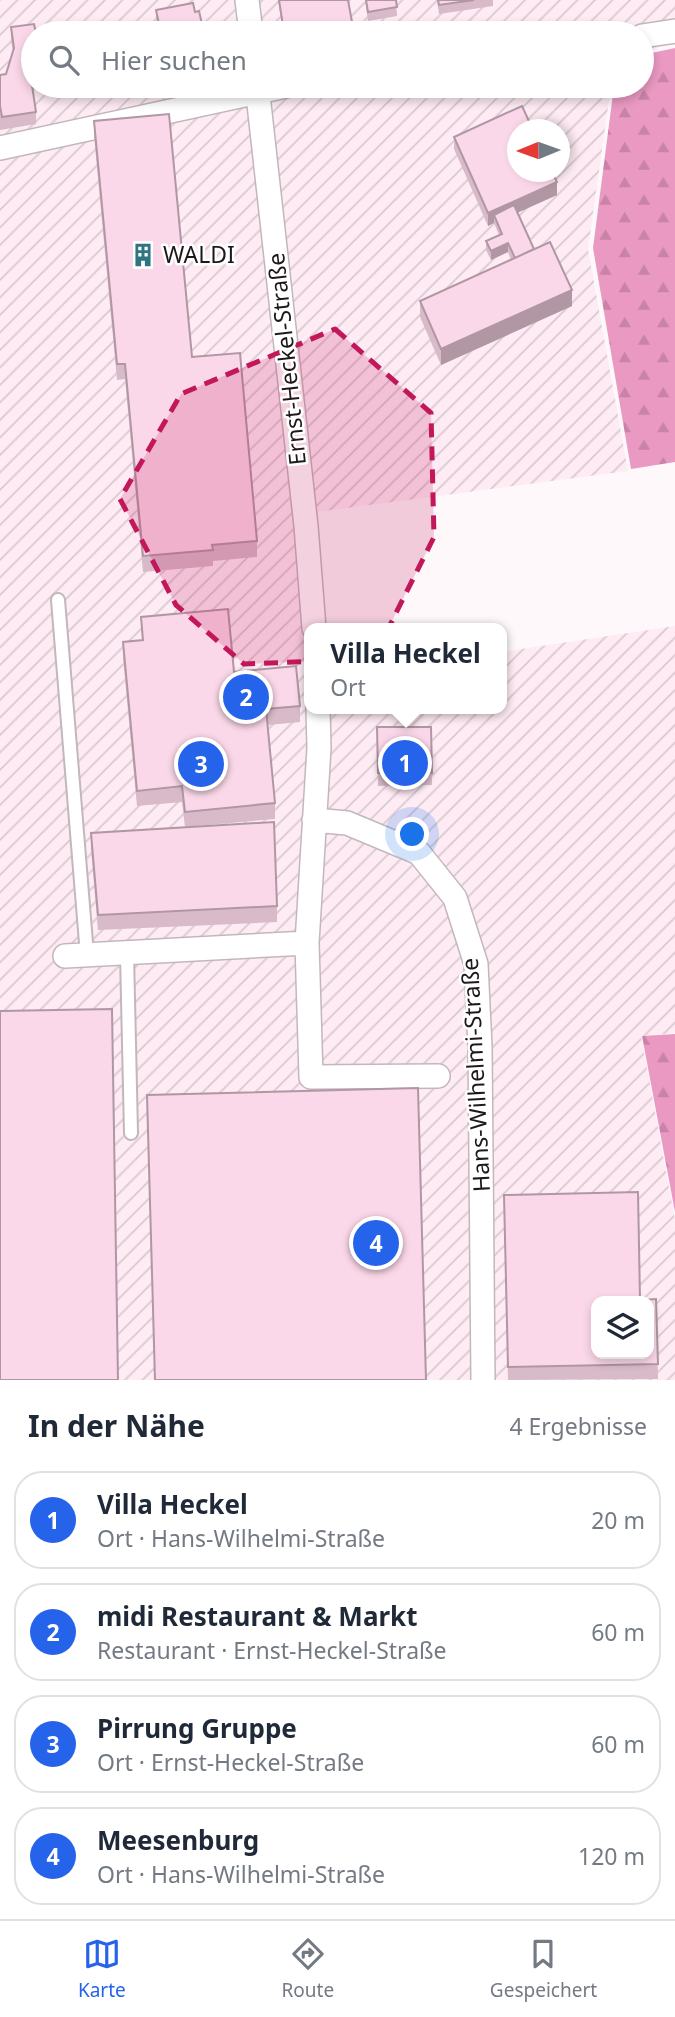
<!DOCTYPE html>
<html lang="de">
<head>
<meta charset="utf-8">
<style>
	body { margin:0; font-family:"Noto Sans",sans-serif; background:#f6f6f7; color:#1f2937 }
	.controls { position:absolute; right:21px; bottom:21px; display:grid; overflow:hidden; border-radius:14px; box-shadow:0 4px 10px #0003 }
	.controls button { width:63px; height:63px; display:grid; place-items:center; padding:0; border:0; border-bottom:2px solid #e0e1e3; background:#fff; color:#1f2937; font:35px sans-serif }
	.compass { position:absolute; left:507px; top:119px; width:63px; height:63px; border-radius:50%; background:#fff; box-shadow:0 4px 10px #0003; rotate:269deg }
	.you { position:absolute; left:413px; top:835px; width:24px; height:24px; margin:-18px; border:5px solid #fff; border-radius:50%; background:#1a73e8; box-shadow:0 0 0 10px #1a73e833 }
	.badge { display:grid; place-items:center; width:46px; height:46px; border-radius:50%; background:#2563eb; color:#fff; font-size:23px; font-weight:700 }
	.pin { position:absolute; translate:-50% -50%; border:4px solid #fff; box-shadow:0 2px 7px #0006 }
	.popup { position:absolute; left:304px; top:623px; width:203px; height:91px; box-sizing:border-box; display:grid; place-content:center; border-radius:14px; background:#fff; filter:drop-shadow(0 2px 5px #0005); font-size:23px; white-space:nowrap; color:#747a83 }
	.popup b { font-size:26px; color:#1f2937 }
	.popup::after { content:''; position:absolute; left:50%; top:100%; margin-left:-14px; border:14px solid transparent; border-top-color:#fff }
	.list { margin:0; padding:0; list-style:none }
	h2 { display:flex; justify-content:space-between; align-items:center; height:91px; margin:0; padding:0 28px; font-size:30px }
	h2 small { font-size:23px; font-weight:400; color:#747a83 }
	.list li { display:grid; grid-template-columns:46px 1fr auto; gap:21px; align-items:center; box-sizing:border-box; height:98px; margin:0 14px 14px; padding:0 14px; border:2px solid #e0e1e3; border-radius:28px }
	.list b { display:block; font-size:26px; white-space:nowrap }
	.list p { margin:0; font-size:23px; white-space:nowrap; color:#747a83 }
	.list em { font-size:23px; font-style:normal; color:#747a83 }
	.icon { flex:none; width:38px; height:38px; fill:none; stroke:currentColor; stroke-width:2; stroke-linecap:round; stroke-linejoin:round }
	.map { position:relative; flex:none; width:675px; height:1380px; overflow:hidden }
	.search { position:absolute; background:#fff; box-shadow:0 4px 10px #0003; left:21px; right:21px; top:21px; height:77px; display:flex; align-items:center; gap:18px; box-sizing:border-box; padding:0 24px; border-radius:38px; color:#747a83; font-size:26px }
	.sheet { height:539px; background:#fff }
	nav { display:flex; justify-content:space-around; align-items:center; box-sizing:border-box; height:98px; border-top:2px solid #e0e1e3; background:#fff; font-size:19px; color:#747a83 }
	nav a { display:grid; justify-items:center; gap:4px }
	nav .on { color:#2563eb }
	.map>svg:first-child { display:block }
</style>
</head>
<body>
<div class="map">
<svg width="675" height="1380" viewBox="0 0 675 1380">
	<defs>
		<pattern id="industrial-furrows" width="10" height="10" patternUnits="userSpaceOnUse" patternTransform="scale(1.75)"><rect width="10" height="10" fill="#feebf4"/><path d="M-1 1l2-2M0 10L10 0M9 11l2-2" fill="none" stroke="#d9c9d1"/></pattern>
		<pattern id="forest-firs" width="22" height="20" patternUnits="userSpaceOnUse" patternTransform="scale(1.75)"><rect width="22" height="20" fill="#ea99c2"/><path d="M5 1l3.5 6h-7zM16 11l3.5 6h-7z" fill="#c883a6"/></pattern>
	</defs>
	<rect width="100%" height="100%" fill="#fef8fb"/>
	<path fill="url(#industrial-furrows)" fill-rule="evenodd" d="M0 0H675V44L642 51V33H33V86H611L588 249 628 471 309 513V709H501V652L675 626V1033L641 1036 675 1220V1380H0ZM518 130H560V172H518ZM596 1301H649V1354H596Z"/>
	<path fill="url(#forest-firs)" d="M675 48V462L631 469 593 248 614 86H642V55Z
		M675 1034V1212L642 1036Z"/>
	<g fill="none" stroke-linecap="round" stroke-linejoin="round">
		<g stroke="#c2b8bc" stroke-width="16">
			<path id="lane" d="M58 600 87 955
				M127 954 131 1133"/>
		</g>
		<g stroke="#c2b8bc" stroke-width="26">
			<path id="street" d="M247 0 251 33
				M642 36 675 31
				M257 86 306 526 314 628
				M0 148 286 86
				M318 709 319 748 307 943 311 1077 438 1076
				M314 820 347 823 419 853 455 898 476 964 480 1047 483 1380
				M65 956 307 943"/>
		</g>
		<use href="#lane" stroke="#fff" stroke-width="12"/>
		<use href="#street" stroke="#fff" stroke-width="23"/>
	</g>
	<path fill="#d8bac8" d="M278 0H348L352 22V31L335 33H283Z
		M365 0H396L397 16 368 21Z
		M437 0H493V6L439 14Z
		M156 10 195 12 159 33 156 18Z
		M11 27 33 33V84H32L36 112V124L0 130V75L6 74 13 52 11 40Z
		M94 121 192 357 257 541V557L213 561V566L143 572 125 379 117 380 94 136Z
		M454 137 557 195 518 212 534 249 572 306 441 365 420 317V301L511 260 508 252 491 260 486 250V241L499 235 494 223 488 226 454 149Z
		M141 617 234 672 300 706V722L268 725 275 803V819L185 827 182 802 137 806 123 658V642L142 640Z
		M377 727H431L432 785 378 786Z
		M91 833 277 906V922L98 930 91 849Z
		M504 1211 640 1300 656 1299 658 1379 508 1380Z"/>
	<path fill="#b097a3" d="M557 182V195L497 222 494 215V223L488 226V213Z
		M508 243V252L491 260V251Z
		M572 290V306L441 365V349Z"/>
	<path fill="#fbd8e9" stroke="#b097a3" stroke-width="2" fill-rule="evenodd" d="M279 0H348L352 22 284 32Z
		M366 0H396L397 7 368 12Z
		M438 0H474L439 5Z
		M193 3 195 12 199 11 204 33H159H161L156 10Z
		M34 24 36 33H33V72H30L36 112 2 117 0 106V75L6 74 14 48 11 27Z
		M106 28 107 33H81Z
		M522 106 533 130H517V172H552L557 182 488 213 454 137Z
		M169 114 192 357 240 353 257 541 212 545 213 550 143 556 125 364H117L94 121Z
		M514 205 534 249 515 258 508 243 491 251 486 241 502 234 494 215Z
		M550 242 572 290 441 349 420 301Z
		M228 609 234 672 296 666 300 706 266 709 275 803 185 812 182 786 137 791 123 642 143 640 141 617Z
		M377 727H431L432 773H378Z
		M274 822 277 906 98 915 91 833Z
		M112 1009 118 1380H0V1011Z
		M418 1088 426 1380H155L147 1095Z
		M638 1192 640 1300 656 1299 658 1364 508 1367 504 1195ZM596 1301H649V1354H596Z"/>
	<path fill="#c2185b" fill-opacity="0.2" stroke="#c2185b" stroke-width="5" stroke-dasharray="14 9" stroke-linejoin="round" d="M335 329 431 413 434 537 373 659 244 664 176 605 120 499 181 394Z"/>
	<defs>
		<g id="building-bare" transform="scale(1.89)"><path d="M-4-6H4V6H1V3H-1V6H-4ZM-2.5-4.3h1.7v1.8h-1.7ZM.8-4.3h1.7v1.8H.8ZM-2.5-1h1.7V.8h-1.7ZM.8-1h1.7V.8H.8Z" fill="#2f7581" stroke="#fff" stroke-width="2.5" paint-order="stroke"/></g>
	</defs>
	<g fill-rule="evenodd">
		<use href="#building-bare" x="143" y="255"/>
	</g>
	<g text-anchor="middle" stroke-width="5" stroke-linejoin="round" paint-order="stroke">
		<g font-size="23" fill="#1d191b" stroke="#fff" text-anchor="start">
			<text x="163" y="263">WALDI</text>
		</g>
		<g font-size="23" fill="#1d191b" stroke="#fff">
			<text transform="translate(287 359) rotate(-96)" y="8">Ernst-Heckel-Straße</text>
			<text transform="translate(476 1075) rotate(-93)" y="8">Hans-Wilhelmi-Straße</text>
		</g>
	</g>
</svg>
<div class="controls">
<button><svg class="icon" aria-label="layers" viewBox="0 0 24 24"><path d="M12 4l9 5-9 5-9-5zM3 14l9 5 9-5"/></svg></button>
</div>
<svg class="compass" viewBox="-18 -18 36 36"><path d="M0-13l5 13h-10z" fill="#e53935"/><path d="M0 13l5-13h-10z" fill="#747a83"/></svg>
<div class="you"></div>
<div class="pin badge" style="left:405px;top:763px">1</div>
<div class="popup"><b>Villa Heckel</b>Ort</div>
<div class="pin badge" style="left:246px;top:697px">2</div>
<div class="pin badge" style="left:201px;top:764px">3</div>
<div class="pin badge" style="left:376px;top:1243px">4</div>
<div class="search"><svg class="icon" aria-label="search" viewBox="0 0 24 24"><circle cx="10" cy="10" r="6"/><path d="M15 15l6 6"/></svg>Hier suchen</div>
</div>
<section class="sheet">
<h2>In der Nähe<small>4 Ergebnisse</small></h2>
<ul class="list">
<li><span class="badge">1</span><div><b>Villa Heckel</b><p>Ort · Hans-Wilhelmi-Straße</p></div><em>20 m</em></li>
<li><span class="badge">2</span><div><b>midi Restaurant &amp; Markt</b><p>Restaurant · Ernst-Heckel-Straße</p></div><em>60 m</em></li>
<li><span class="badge">3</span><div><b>Pirrung Gruppe</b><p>Ort · Ernst-Heckel-Straße</p></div><em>60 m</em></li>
<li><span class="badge">4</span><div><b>Meesenburg</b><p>Ort · Hans-Wilhelmi-Straße</p></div><em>120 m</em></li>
</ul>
</section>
<nav>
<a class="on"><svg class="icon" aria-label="map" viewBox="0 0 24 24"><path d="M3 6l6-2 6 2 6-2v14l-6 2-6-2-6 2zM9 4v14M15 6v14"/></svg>Karte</a>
<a><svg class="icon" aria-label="directions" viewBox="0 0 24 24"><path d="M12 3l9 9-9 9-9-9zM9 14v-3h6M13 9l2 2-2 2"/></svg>Route</a>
<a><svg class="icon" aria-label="saved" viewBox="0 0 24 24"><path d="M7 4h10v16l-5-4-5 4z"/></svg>Gespeichert</a>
</nav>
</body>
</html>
